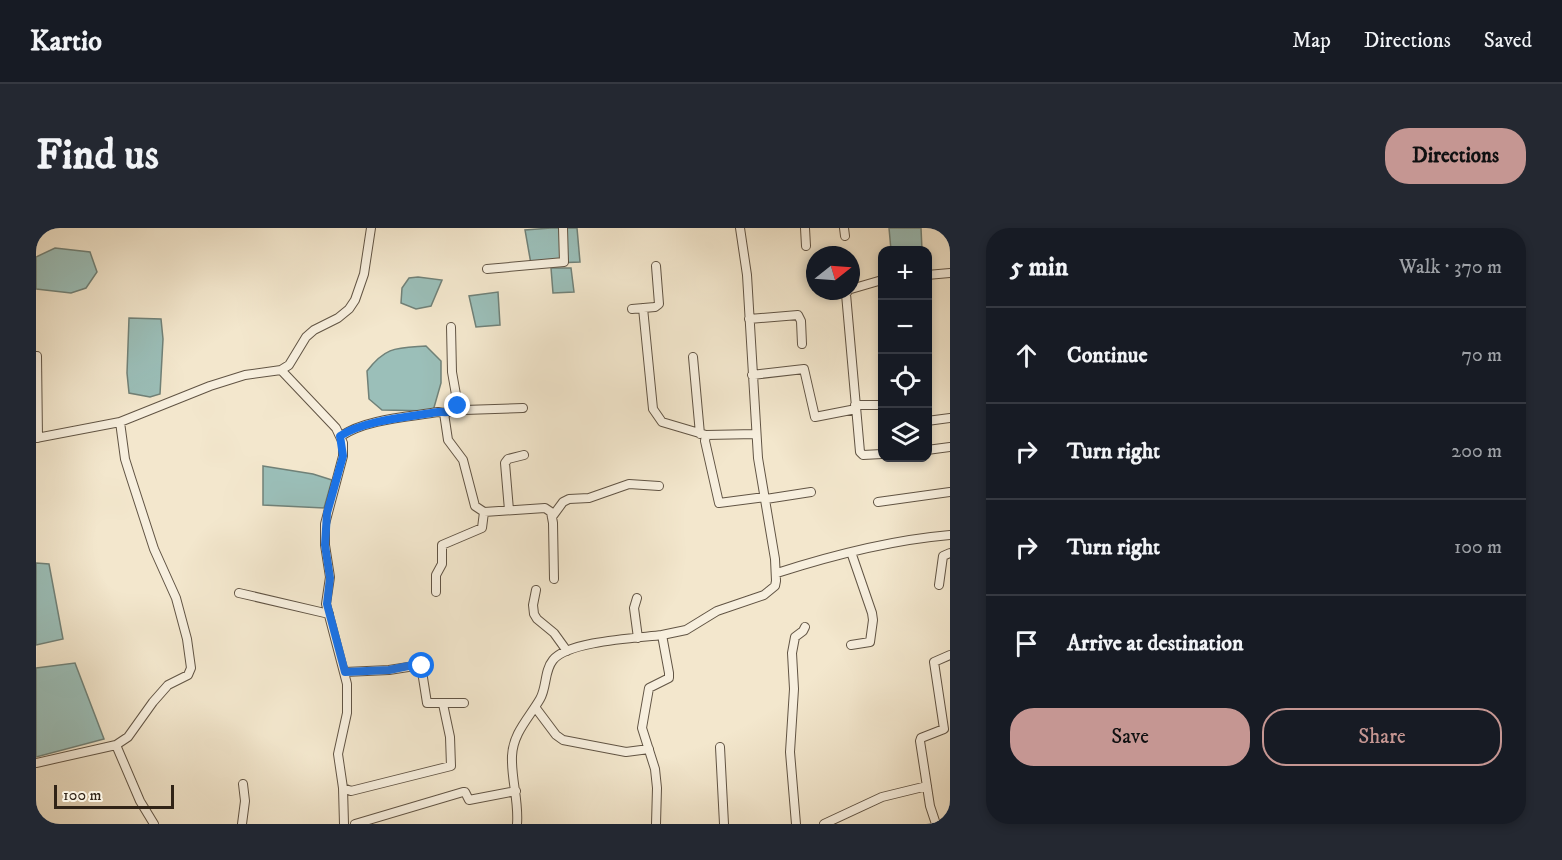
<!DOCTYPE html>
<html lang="en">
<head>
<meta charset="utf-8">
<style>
	body { margin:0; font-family:"IM FELL DW Pica",serif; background:#242831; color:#f1f3f6 }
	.controls { position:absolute; right:18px; top:18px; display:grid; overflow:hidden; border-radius:12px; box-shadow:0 3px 9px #0003 }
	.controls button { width:54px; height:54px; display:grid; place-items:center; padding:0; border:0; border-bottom:2px solid #363941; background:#171b24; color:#f1f3f6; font:30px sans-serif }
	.compass { position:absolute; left:770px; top:18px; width:54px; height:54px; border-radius:50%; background:#171b24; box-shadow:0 3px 9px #0003; rotate:73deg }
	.scale { position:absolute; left:18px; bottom:15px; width:120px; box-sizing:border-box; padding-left:6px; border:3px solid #302316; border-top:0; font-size:16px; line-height:21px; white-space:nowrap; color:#302316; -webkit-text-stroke:4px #f7efde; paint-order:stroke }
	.stop { position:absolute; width:18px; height:18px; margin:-14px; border:4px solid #1a73e8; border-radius:50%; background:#fff }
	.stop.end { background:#1a73e8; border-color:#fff; box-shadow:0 2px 6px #0008 }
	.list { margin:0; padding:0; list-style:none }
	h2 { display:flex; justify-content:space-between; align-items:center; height:78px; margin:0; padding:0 24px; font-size:26px }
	h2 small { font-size:20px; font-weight:400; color:#9ea1a6 }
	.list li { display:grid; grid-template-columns:39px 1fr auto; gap:18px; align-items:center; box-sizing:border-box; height:96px; padding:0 24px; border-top:2px solid #363941 }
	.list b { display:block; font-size:22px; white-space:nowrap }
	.list em { font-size:20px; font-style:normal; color:#9ea1a6 }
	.actions { display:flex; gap:12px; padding:18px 24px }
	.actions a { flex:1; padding:14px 0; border:2px solid #c59692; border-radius:24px; text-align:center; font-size:21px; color:#c59692 }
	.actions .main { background:#c59692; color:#111 }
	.icon { flex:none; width:33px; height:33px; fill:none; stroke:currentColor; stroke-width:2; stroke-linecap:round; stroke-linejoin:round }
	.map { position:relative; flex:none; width:914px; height:596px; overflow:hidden; border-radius:24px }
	header { display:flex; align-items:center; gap:36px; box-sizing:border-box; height:84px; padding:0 30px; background:#171b24; border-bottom:2px solid #363941 }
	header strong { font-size:28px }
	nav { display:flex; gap:33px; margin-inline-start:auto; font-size:21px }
	.intro { display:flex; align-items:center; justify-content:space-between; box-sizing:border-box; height:144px; padding:0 36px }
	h1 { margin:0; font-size:42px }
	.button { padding:15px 27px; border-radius:24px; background:#c59692; color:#111; font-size:21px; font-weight:700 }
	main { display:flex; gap:36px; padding:0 36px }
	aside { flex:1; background:#171b24; border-radius:24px; box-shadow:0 3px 9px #0003 }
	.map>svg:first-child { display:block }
</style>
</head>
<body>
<header>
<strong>Kartio</strong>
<nav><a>Map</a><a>Directions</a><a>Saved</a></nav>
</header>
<div class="intro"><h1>Find us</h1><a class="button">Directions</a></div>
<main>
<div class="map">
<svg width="914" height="596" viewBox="0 0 914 596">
	<rect width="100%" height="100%" fill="#f3e7cd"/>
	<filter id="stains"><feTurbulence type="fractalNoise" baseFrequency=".00333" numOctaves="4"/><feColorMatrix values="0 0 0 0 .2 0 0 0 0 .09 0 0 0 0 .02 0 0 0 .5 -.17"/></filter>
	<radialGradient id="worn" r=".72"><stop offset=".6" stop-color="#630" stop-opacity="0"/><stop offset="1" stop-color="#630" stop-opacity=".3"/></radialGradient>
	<path fill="#9bbfb9" stroke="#708178" stroke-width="1.5" d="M515 0H541L544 34 495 36 489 2Z
		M853 0H885L886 22H855Z
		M19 20 54 24 61 44 50 60 35 65 0 61V29Z
		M515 40H535L538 64 517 65Z
		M382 49 406 52 395 78 380 81 365 75 366 60 373 50Z
		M462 64 464 97 440 99 433 68Z
		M93 90 125 91 127 111 124 166 114 169 93 165 91 145Z
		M390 118 405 133V155L397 183 346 182 333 171 331 143C350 118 361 120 390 118Z
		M227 238 277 246 296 252 288 280 227 277Z
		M0 335 13 336 27 411 0 417Z
		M39 435 68 511 0 529V440Z"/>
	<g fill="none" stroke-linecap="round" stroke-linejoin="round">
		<g stroke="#615444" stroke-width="10">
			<path id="street" d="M769 0 770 18
				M808 0 809 8
				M451 41 528 34 527 0
				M891 47 914 45
				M815 61 846 52
				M812 63 810 66 824 224 827 227 846 226
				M607 80 617 181 626 194 670 207
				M596 81 619 79 623 76 620 38
				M713 91 762 87 765 93 766 116
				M1 128 2 210
				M657 129 664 206
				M245 142 300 200 307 215V228L289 296V317L294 349 290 376 311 456V485L302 526 307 560 315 563 415 538 414 509 407 476
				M716 147 768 141 779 189 820 181
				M819 177H846
				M422 178 428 182 487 180
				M408 185 417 183 422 178 416 144 415 99
				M891 193 914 190
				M720 206 670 207 669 213 683 275 729 269
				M305 208C330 191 372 189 402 184L408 185 412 212 427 232 439 278 448 284 509 280 515 284 517 295 518 351
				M0 210 84 194 174 158 209 147 245 142 253 137 270 109 278 102 302 90 313 81 319 72 328 46 335 0
				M891 222 914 219
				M730 271 775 264
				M842 274 914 264
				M473 282 469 235 472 231 488 227
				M516 289 527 274 533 271 553 270 593 256 623 258
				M815 324 836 385 837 392 834 414 815 417
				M741 345C797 327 855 312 914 307
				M903 357 907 328 914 325
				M500 362 497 377 498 386 501 391 518 405 531 423
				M400 364V347L406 336V317L446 300 448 284
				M203 365 293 386
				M601 370 598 380 602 410
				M309 444 353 442 385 437 391 475H428
				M499 479 520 507 527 512 590 524 613 521
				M80 517 104 573 118 596
				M684 519 688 596
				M0 535 80 517 92 509 117 474 132 457 152 447 155 440 151 411 140 370 118 321 95 250 89 231 84 194
				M307 560 308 596
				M206 596 209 573 207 556
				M319 596 427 564H429L433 572 480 563
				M481 596C483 573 475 551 476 528 477 505 493 490 504 471 511 459 508 443 517 432 532 413 602 410 626 407
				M620 596 621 560 619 541 606 500 613 460 633 450V445L626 407 650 402 681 383 728 367 739 358 740 353 739 331 722 230 711 47 704 0
				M760 596 754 524 758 461 756 425 759 409 767 403 769 399
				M788 596 846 569 891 558
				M900 596 894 578 884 513 885 510 908 501 898 434 914 427"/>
		</g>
		<use href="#street" stroke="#f7efde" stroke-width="8"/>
	</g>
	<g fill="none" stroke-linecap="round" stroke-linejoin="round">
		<path stroke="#1a73e8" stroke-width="8" d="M386 438 382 436 353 442 309 444 291 376 294 350 289 317 291 285 307 228 304 208C329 192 373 189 402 184 410 184 417 186 422 178"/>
	</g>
	<rect width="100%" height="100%" filter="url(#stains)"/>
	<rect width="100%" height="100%" fill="url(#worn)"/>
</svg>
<div class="controls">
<button>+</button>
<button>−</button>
<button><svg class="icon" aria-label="locate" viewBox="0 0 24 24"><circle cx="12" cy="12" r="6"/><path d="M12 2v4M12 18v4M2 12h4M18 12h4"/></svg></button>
<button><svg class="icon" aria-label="layers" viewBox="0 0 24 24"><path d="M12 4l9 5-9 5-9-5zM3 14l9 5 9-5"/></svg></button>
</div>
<svg class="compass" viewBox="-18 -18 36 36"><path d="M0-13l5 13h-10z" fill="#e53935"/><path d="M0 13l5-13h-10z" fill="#9ea1a6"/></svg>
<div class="scale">100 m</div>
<div class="stop" style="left:386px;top:438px"></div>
<div class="stop end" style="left:422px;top:178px"></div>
</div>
<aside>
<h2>5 min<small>Walk · 370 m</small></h2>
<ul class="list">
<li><svg class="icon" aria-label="ahead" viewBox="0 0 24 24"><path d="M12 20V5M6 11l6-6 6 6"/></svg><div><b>Continue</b></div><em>70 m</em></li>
<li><svg class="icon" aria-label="right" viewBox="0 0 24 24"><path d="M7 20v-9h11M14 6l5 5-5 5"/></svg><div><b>Turn right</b></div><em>200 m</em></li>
<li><svg class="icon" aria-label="right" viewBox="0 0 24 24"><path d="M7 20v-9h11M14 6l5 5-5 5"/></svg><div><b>Turn right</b></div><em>100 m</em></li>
<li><svg class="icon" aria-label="arrive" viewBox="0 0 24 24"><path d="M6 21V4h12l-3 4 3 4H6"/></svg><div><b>Arrive at destination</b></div></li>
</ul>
<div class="actions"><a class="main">Save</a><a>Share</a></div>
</aside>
</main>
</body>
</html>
